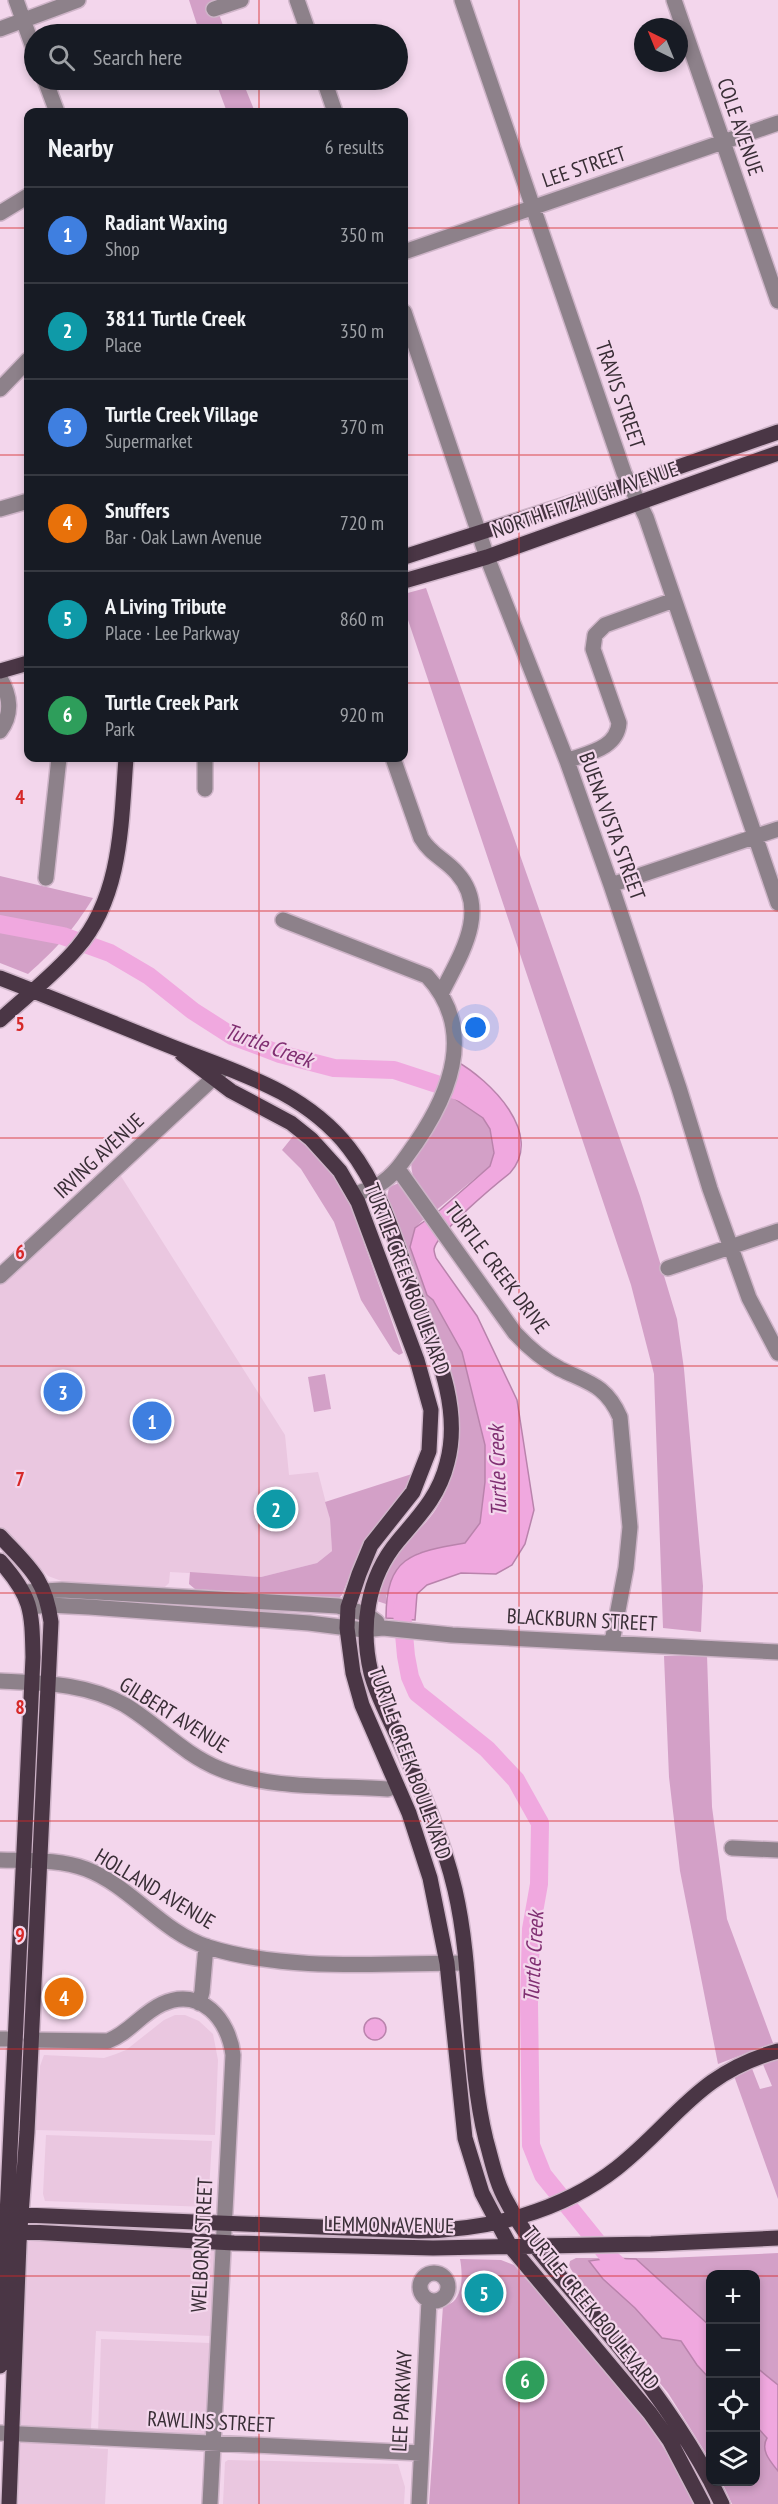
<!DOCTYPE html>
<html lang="en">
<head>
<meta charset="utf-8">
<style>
	body { margin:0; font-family:"PT Sans Narrow",sans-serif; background:#242831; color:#f1f3f6 }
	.controls { position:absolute; right:18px; bottom:18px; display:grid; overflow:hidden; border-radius:12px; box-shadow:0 3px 9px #0003 }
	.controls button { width:54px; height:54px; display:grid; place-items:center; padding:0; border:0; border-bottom:2px solid #363941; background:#171b24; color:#f1f3f6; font:30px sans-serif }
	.compass { position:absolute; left:634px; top:18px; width:54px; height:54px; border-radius:50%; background:#171b24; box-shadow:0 3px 9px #0003; rotate:317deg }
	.you { position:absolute; left:476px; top:1028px; width:21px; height:21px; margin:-15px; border:4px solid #fff; border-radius:50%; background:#1a73e8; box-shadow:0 0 0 9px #1a73e833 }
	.badge { display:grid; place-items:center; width:39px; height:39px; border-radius:50%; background:#2563eb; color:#fff; font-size:20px; font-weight:700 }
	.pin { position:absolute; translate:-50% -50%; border:3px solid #fff; box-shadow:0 2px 6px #0006 }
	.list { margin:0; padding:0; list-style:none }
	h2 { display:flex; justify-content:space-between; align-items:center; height:78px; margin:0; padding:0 24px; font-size:26px }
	h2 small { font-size:20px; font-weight:400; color:#9ea1a6 }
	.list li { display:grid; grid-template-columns:39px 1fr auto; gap:18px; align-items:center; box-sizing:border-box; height:96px; padding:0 24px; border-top:2px solid #363941 }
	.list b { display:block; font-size:22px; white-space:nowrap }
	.list p { margin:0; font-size:20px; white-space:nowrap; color:#9ea1a6 }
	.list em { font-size:20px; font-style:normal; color:#9ea1a6 }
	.icon { flex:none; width:33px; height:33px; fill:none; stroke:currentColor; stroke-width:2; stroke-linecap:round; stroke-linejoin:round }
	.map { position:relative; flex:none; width:778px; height:2504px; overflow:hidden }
	.search { position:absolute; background:#171b24; box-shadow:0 3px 9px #0003; left:24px; top:24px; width:384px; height:66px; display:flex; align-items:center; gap:15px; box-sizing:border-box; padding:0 21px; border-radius:33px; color:#9ea1a6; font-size:22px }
	.panel { position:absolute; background:#171b24; box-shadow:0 3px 9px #0003; left:24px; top:108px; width:384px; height:654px; border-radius:12px }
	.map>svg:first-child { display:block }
</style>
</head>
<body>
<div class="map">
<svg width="778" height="2504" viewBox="0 0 778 2504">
	<rect width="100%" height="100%" fill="#f3d6ec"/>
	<path fill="#eac7e0" d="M119 1173 285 1435 289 1475 318 1472 330 1519 332 1551 317 1563 261 1577 170 1572 169 1583 165 1587 67 1583 48 1576 0 1528V1283Z
		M175 2015H185L199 2021 213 2034 218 2060 215 2135 36 2130 40 2066 44 2055 104 2058 116 2054 126 2050 164 2020Z
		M46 2135 212 2141 208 2207 45 2201 43 2194Z
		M27 2239 214 2249 211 2336 96 2331 90 2448 108 2449 105 2504H14Z
		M101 2339 210 2343 207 2437 98 2434Z
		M228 2460 398 2464 405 2487 404 2504H223L225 2462Z"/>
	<path fill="#d3a0c7" d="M189 0H214L226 34H200Z
		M215 80H242L255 112H227Z
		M426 588 640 1196 677 1319 684 1369 703 1586 701 1632 663 1628 654 1374 631 1285 404 608V594Z
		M0 876 93 898C72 932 58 947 28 974L0 963Z
		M451 1097 483 1118 490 1129 494 1153 490 1166 434 1212C423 1195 408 1179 412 1157Z
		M294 1135 318 1157 332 1174 351 1206 403 1353 399 1355 393 1351 361 1300 334 1222 301 1169 282 1150Z
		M399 1183 427 1216 415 1228 427 1295 433 1300 462 1352 485 1445V1482L480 1523 465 1543 418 1553 386 1596V1604L377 1601C382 1585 386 1569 396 1554 408 1539 425 1526 436 1509 459 1474 462 1429 455 1389L387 1198 389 1187Z
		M325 1374 331 1409 314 1412 308 1377Z
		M415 1473 398 1502 361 1547 342 1595 338 1599 195 1589 189 1584 190 1572 261 1577 317 1563 332 1551 330 1519 325 1502Z
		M707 1655 712 1807 727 1919 773 2043 718 2064 680 1871 669 1777 664 1656Z
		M778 2059V2199L733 2073 751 2066 760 2089 772 2086 762 2062Z
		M778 2253V2504H732L722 2482H756V2274H710V2460L668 2393 583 2289 569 2266 570 2261 576 2258H666Z
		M460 2259 501 2260 514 2265C575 2336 658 2418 693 2504H429L443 2306C464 2304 463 2274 460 2259Z"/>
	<path fill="#f0a8df" stroke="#b983ac" stroke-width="1.5" d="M456 1061C490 1080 545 1134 510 1173 496 1184 437 1233 434 1249 434 1251 435 1255 436 1258L477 1316 517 1400 534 1510 525 1544 512 1565 496 1574 461 1573 427 1585 417 1594 415 1620 386 1618C386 1557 411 1552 465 1543L480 1523 485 1482V1445L462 1352 433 1300 427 1295 410 1247 415 1228 440 1210 490 1166 494 1153 490 1129 483 1118 449 1095Z
		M364 2029a11 11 0 1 1 22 0a11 11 0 1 1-22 0Z
		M610 2258 636 2259 710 2326V2379L697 2365 681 2341 662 2338 635 2308 603 2279 589 2261Z
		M756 2367 778 2385V2471C770 2461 760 2450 767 2438L756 2426Z"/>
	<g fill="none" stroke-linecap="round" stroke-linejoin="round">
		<path stroke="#f0a8df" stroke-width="18" d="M0 924 63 936 110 953 149 976 193 1011 232 1036 280 1054 334 1068 394 1070 461 1092
			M405 1598 402 1612 406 1656 410 1677 417 1693 487 1749 516 1780 540 1823 539 1884 531 1929 529 2004 531 2145 543 2175 610 2258 627 2273"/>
		<g stroke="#ceb4c8" stroke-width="18">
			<path id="minor" d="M16 0 34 50
				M297 0 309 34
				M462 0 624 473 646 517 778 903
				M674 0 778 301
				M214 9 241 0
				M0 29 78 0
				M45 80 57 112
				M324 80 335 112
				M0 213 28 196
				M404 252 778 123
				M404 312 487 557 567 761 611 885 679 1088 710 1189 749 1298 778 1353
				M0 389 28 360
				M0 509 28 501
				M0 678C10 695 13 714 0 731
				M393 758 421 838C431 855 445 859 457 873 491 911 459 957 441 994
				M567 761C587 753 617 749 619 723L593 649 595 635 605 625 674 600
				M205 789V758
				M46 878 59 758
				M611 885 778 829
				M283 920 427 976C476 1029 451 1092 416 1143 405 1158 396 1174 380 1184 372 1189 362 1191 354 1195
				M398 1169 515 1333C528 1347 543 1360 560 1369 589 1383 606 1385 620 1417L630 1527 626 1568 612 1642
				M668 1268 778 1231
				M0 1276 222 1070
				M25 1592 62 1590 338 1606 366 1614 377 1622
				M30 1607 49 1605 89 1607 309 1623 364 1630 383 1628 452 1635 778 1652
				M0 1681C43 1683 86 1683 125 1705 158 1725 183 1754 220 1769 271 1790 333 1785 388 1789L397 1786
				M732 1848 778 1850
				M0 1860C28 1861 59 1859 86 1869 131 1886 161 1932 208 1947 287 1972 384 1963 466 1963
				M199 2003 202 1992 206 1946
				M0 2039H15
				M31 2040 108 2041C129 2033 142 2013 162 2004 201 1986 229 2020 233 2055L210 2504
				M420 2287a14 14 0 1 1 28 0a14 14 0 1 1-28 0Z
				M0 2433 421 2453
				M419 2504 429 2300"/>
		</g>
		<g stroke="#ceb4c8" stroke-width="18">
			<path id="major" d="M404 557 630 484 778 432
				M404 581 487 557 778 453
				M0 671 28 663
				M0 978C55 999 110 1022 165 1044 231 1071 302 1088 349 1148 383 1191 398 1250 417 1301 436 1351 462 1408 447 1463 439 1496 419 1516 398 1541 367 1578 360 1627 371 1673 377 1697 390 1719 400 1742 421 1789 443 1839 455 1890 474 1972 466 2059 486 2140 492 2161 496 2183 507 2202 532 2250 570 2286 603 2327 643 2375 681 2426 710 2480
				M0 1020C25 997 54 975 77 948 122 896 121 823 126 758
				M182 1054 231 1091 291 1123 311 1139 340 1171 358 1202 417 1360 431 1410 429 1451 413 1492 371 1545 359 1574 348 1607 347 1628 353 1673 362 1705 409 1813 430 1878 447 1963 465 2138 482 2193 510 2246 650 2413 670 2441 703 2504
				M0 1536C29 1567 45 1578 51 1622L27 2132 19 2243 9 2504
				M0 1561C32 1597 32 1610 33 1657L0 2366
				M0 2214 419 2231C488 2230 561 2212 617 2168 676 2121 698 2073 778 2051
				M12 2231 234 2243 433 2248 651 2244 778 2238
				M711 2482 722 2504"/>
		</g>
		<use href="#minor" stroke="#8d818a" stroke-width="15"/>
		<use href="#major" stroke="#4a3645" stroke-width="15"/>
	</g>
	<path fill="none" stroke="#d62828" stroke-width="1.5" stroke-opacity="0.55" d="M259 0V34M519 0V2504M259 80V112M0 228H28M404 228H778M0 455H28M404 455H778M0 683H28M404 683H778M259 758V2504M0 911H778M0 1138H778M0 1366H778M0 1593H778M0 1821H778M0 2049H778M0 2276H710M756 2276H778"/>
	<g text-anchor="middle" stroke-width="4.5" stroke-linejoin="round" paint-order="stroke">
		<g font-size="21" fill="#392e36" stroke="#f3d6ec">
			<text transform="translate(740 127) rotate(71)" y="7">COLE AVENUE</text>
			<text transform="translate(584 167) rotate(-19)" y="7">LEE STREET</text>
			<text transform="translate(620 395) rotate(71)" y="7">TRAVIS STREET</text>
			<text transform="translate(585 500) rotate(-19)" y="7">NORTH FITZHUGH AVENUE</text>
			<text transform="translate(612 826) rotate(70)" y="7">BUENA VISTA STREET</text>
			<text transform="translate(99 1156) rotate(-43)" y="7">IRVING AVENUE</text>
			<text transform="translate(497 1268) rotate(53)" y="7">TURTLE CREEK DRIVE</text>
			<text transform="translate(407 1279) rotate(69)" y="7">TURTLE CREEK BOULEVARD</text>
			<text transform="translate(582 1620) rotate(3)" y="7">BLACKBURN STREET</text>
			<text transform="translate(174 1715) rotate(32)" y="7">GILBERT AVENUE</text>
			<text transform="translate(410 1763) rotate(70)" y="7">TURTLE CREEK BOULEVARD</text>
			<text transform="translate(155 1889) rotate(31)" y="7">HOLLAND AVENUE</text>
			<text transform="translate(389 2225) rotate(1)" y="7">LEMMON AVENUE</text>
			<text transform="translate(202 2245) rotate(-87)" y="7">WELBORN STREET</text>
			<text transform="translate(591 2308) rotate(51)" y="7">TURTLE CREEK BOULEVARD</text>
			<text transform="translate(402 2401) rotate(-87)" y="7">LEE PARKWAY</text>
			<text transform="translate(211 2422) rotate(3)" y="7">RAWLINS STREET</text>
		</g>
		<g font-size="22" font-style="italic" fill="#802f72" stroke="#f3d6ec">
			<text transform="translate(269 1045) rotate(20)" y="8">Turtle Creek</text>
			<text transform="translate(497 1471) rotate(-92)" y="8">Turtle Creek</text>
			<text transform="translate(533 1957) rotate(-87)" y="8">Turtle Creek</text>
		</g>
	</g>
	<g font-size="20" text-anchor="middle" font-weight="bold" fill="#d62828" stroke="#f3d6ec" stroke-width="4.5" stroke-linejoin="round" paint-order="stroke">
		<text x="20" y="804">4</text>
		<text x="20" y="1031">5</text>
		<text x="20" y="1259">6</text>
		<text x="20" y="1486">7</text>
		<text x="20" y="1714">8</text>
		<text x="20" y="1942">9</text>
	</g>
</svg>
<div class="controls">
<button>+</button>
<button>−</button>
<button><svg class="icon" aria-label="locate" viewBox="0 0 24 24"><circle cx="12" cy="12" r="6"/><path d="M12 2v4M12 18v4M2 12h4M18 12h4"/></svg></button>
<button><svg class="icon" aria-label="layers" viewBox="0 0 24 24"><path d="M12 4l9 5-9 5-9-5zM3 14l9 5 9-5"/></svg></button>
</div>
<svg class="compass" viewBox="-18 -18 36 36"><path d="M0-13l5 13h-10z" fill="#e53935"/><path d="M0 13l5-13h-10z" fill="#9ea1a6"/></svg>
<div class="you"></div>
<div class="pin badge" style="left:152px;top:1421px;background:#3f7fe0">1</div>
<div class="pin badge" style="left:276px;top:1509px;background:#0f9aa8">2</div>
<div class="pin badge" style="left:63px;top:1392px;background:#3f7fe0">3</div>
<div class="pin badge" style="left:64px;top:1997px;background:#e8710a">4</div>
<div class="pin badge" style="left:484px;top:2293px;background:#0f9aa8">5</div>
<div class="pin badge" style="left:525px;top:2380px;background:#2e9e5b">6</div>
<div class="search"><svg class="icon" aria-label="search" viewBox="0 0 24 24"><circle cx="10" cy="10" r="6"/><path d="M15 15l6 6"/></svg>Search here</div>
<section class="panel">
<h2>Nearby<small>6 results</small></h2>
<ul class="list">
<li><span class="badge" style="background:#3f7fe0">1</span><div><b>Radiant Waxing</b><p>Shop</p></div><em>350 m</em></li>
<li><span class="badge" style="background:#0f9aa8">2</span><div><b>3811 Turtle Creek</b><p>Place</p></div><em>350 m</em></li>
<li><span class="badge" style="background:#3f7fe0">3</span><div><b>Turtle Creek Village</b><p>Supermarket</p></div><em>370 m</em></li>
<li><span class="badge" style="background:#e8710a">4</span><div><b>Snuffers</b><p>Bar · Oak Lawn Avenue</p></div><em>720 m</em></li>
<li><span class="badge" style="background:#0f9aa8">5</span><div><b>A Living Tribute</b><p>Place · Lee Parkway</p></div><em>860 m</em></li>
<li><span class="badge" style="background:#2e9e5b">6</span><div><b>Turtle Creek Park</b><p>Park</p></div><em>920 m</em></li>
</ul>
</section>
</div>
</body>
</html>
